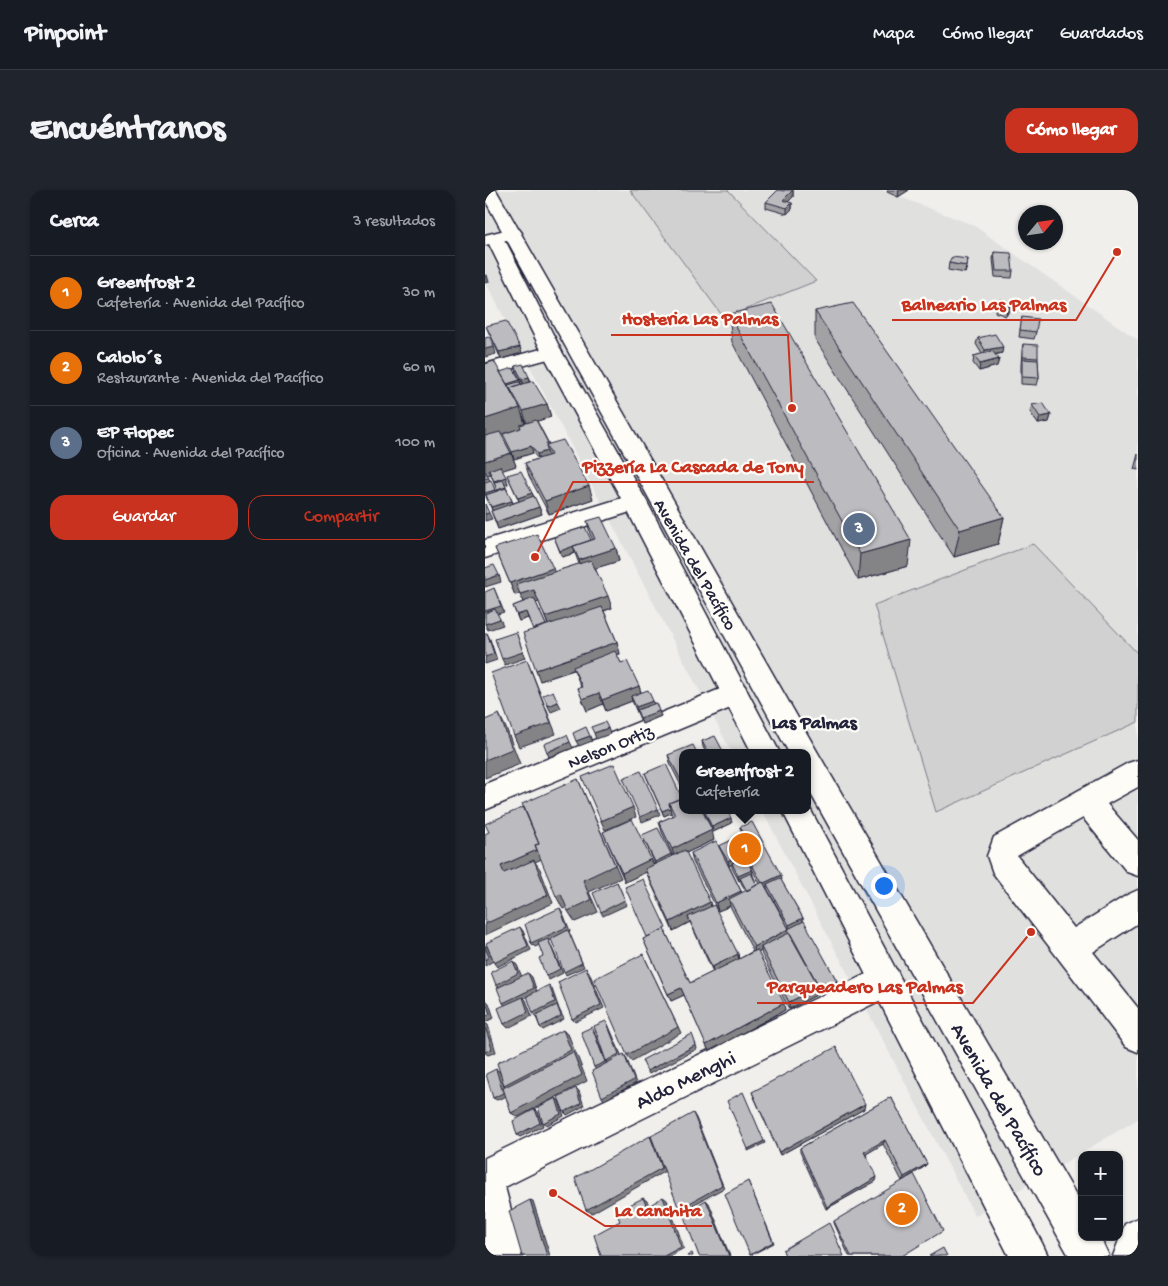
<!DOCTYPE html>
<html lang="es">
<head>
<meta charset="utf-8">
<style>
	body { margin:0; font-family:"Gochi Hand",sans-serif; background:#20242c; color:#f1f3f6 }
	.controls { position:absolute; right:15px; bottom:15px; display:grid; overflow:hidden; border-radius:10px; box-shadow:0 1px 4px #0004 }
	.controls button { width:45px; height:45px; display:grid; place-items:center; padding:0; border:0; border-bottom:1px solid #363941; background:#171b24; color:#f1f3f6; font:25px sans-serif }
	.compass { position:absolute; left:533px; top:15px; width:45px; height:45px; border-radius:50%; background:#171b24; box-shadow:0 1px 4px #0004; rotate:61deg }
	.you { position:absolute; left:398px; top:695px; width:18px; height:18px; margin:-12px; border:4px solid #fff; border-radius:50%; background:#1a73e8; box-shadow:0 0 0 8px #1a73e833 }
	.badge { display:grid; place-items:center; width:32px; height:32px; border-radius:50%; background:#c8321e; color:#fff; font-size:16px; font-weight:700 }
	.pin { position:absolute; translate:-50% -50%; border:2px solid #fff; box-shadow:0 1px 5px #0006 }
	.popup { position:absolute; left:194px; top:559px; width:132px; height:65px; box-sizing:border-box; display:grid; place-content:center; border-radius:10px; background:#171b24; filter:drop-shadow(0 1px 4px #0005); font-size:16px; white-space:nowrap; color:#9ea1a6 }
	.popup b { font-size:19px; color:#f1f3f6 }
	.popup::after { content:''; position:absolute; left:50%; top:100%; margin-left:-10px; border:10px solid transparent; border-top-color:#171b24 }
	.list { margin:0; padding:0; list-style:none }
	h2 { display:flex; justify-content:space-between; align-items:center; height:65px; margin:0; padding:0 20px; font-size:21px }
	h2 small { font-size:16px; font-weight:400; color:#9ea1a6 }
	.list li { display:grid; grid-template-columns:32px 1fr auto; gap:15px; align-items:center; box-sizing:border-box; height:75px; padding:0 20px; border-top:1px solid #363941 }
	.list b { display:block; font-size:19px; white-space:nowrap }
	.list p { margin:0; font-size:16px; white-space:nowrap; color:#9ea1a6 }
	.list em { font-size:16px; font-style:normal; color:#9ea1a6 }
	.actions { display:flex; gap:10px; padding:15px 20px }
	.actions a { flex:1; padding:11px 0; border:1px solid #c8321e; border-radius:15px; text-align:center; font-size:18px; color:#c8321e }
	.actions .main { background:#c8321e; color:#fff }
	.map { position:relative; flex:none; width:653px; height:1066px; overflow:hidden; border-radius:15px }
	header { display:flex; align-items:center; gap:30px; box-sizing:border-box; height:70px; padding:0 25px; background:#171b24; border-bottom:1px solid #363941 }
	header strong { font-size:24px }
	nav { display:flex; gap:28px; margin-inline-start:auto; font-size:18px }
	.intro { display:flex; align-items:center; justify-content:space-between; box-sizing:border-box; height:120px; padding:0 30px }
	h1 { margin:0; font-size:35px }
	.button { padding:12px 22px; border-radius:15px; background:#c8321e; color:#fff; font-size:18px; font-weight:700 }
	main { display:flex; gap:30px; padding:0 30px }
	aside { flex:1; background:#171b24; border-radius:15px; box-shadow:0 1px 4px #0004 }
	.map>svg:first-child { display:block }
</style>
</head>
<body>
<header>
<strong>Pinpoint</strong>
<nav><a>Mapa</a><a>Cómo llegar</a><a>Guardados</a></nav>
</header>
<div class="intro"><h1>Encuéntranos</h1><a class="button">Cómo llegar</a></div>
<main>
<aside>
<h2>Cerca<small>3 resultados</small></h2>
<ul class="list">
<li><span class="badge" style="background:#e8710a">1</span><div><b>Greenfrost 2</b><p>Cafetería · Avenida del Pacífico</p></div><em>30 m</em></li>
<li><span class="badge" style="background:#e8710a">2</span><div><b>Calolo´s</b><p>Restaurante · Avenida del Pacífico</p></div><em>60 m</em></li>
<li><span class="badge" style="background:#5c6f8a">3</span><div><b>EP Flopec</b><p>Oficina · Avenida del Pacífico</p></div><em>100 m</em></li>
</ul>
<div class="actions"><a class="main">Guardar</a><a>Compartir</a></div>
</aside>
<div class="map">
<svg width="653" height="1066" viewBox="0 0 653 1066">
	<rect width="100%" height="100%" fill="#f0efec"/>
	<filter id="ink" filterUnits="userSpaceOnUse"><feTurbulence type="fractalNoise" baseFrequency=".02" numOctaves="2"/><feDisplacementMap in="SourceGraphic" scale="10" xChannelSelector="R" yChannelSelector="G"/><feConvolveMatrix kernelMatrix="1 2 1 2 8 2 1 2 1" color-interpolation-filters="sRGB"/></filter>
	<g filter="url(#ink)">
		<path fill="#e0e0df" d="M0 0H397L488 35 653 150V929L490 1026 277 620H322V563H247L0 91Z"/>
		<path fill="#d2d1d1" stroke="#7a7a86" d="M145 0H243L331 91 239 128Z
			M548 354 653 464V532L451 622 389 415Z"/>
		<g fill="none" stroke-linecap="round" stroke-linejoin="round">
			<g stroke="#22223b" stroke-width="3">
				<path id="minor" d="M28 38 34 39 37 43 34 47 0 55V45Z
					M67 156 74 158 77 162 74 166 0 186V174Z
					M150 304 158 306 162 312 158 318 0 368V350Z
					M250 493 260 496 263 504 260 512 0 620V594Z
					M653 570V597L622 614 653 650V686L642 682 598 628 532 666 589 738 642 705 653 700V733L608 762 653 818V862L641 857 508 683 502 666 509 647 643 573Z
					M400 775 412 780 416 791 412 802 20 997 38 1066H0V968Z
					M653 1028V1066H628L640 1034Z"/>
			</g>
			<g stroke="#22223b" stroke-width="3">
				<path id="major" d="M0 0H11L333 563 597 1015V1047H615L624 1066H584L322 597V563H304L0 10Z
					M13 49 19 50 22 54 77 162 162 312 295 563H267L138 312 57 162 4 54 7 50Z
					M322 613 557 1053 563 1066H524L297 620H322Z"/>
			</g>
			<use href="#minor" fill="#fdfcf7" fill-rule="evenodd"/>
			<use href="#major" fill="#fdfcf7" fill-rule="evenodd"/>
		</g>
		<path fill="#a2a2a5" stroke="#22223b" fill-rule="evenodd" d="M308 0V7L303 12 307 13V19L302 24 281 18V12L299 1Z
			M403 0H424L413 7 402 2Z
			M509 62 528 81 527 88 510 87 508 69Z
			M464 73 482 76 480 83 463 80Z
			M511 115 525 119 521 126 510 122Z
			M330 121 519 327 513 354 469 367 330 149Z
			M244 124 423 376 373 390 247 152Z
			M537 127 551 142 549 149 534 147Z
			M1 136 37 163 16 169 4 143Z
			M493 148 517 163 510 165 514 169 512 176 494 181 488 173 489 166 497 164 491 154Z
			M538 154 553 168 554 188 552 195 536 194V176L537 160Z
			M0 174 15 182 36 194H38L32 183 30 176 44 187 46 191 62 214 66 227 52 231 64 254 108 309 64 324 44 286 40 273 53 269 48 263 29 269 26 263 31 276 17 280 23 294 20 295 28 313 34 311 22 285 47 303 54 317 57 324 13 339 6 321 7 320 0 304ZM37 224 41 233H40ZM6 284 9 292 12 301 11 302 2 285Z
			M547 215 566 225 564 232 553 234 545 222Z
			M653 264V280L649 279Z
			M102 331 131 358 134 371 110 378 127 418 119 421 132 452 135 464 132 465 136 473 154 496 156 502 168 511 176 526 157 534 147 511 121 521 118 514 102 521 93 498 96 497 89 480 55 491 48 439 43 428 34 431 28 416 38 412 35 404 30 405 10 358 69 382 94 374 90 363 77 367 69 347 106 350H108L105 344ZM54 412 63 435H61L51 413Z
			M217 551 239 563H221L218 557Z
			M198 563V599L186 576 183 565Z
			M160 583 197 608 229 650 201 663 226 716 253 764 254 769 268 761 246 718 245 716 233 721 208 672 206 663 235 660 234 656 258 668 268 685 272 695 275 694 253 652 252 647 257 645 255 637 296 690 318 728V731L352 791V795L336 804 333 799V804L304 819 277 765 276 761 273 763 300 820 224 861 199 805 186 811 158 749 182 742 181 743 205 793 228 782 205 732 188 741 161 682 140 692 118 642 166 669 169 675 170 674 157 645 186 664 187 667 188 666 177 642 174 632 188 626 186 623 179 626 162 588ZM247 674V678L254 691 256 690V693L261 701 257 703 256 701 244 676ZM281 697H282V699L300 731Z
			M219 620 247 633 228 642 220 625Z
			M267 902 379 919 295 965 269 907Z
			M406 907 442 974 439 977 417 991 398 954 381 964 391 991 341 1019 315 962V958Z
			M349 1031 417 1066H364L349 1033Z"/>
		<path fill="#848486" stroke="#22223b" d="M308 0V7L298 17V10Z
			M414 0H424L413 7Z
			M307 13V19L302 24V18Z
			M483 69 482 76 480 83 481 76Z
			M0 85H2L4 92 0 93Z
			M527 113 525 119 521 126 522 119Z
			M9 157 11 164 0 167V159Z
			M35 157 37 163 16 169 14 162Z
			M518 157 517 163 499 167 500 160Z
			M514 169 512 176 494 181 495 174Z
			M44 187 46 194 39 196 37 189Z
			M35 190 37 197 25 198 28 205 20 194Z
			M62 214 66 227 42 234 38 221Z
			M35 218 41 237 0 249V229Z
			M566 225 564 232 553 234 555 227Z
			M46 256 48 263 29 269 27 262Z
			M62 261 64 268 54 271 52 264Z
			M26 263 31 276 0 286V271Z
			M21 287 23 294 12 297 9 291Z
			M104 296 108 309 64 324 60 311Z
			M10 300 13 306 2 309 0 303Z
			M47 303 50 310 35 315 33 308Z
			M27 311 30 317 9 324 6 317Z
			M54 317 57 324 13 339 11 332Z
			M4 323 7 329 0 331V324Z
			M519 327 513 354 469 367 475 340Z
			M426 350 423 376 373 390 375 364Z
			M88 356 90 363 77 367 75 361Z
			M131 358 134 371 98 382 94 370Z
			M68 378 72 390 30 405 25 393Z
			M14 385 16 392 0 397V390Z
			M9 398 19 422 0 428V421Z
			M49 400 54 412 40 417 35 404Z
			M123 406 127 418 65 439 60 427Z
			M41 422 43 428 34 431 32 425Z
			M15 429 18 435 3 440 0 434Z
			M31 442 40 468 20 475 17 469Z
			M2 443 5 449 12 470 0 474Z
			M132 452 135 464 55 491 51 480Z
			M42 470 71 544 34 557 29 546Z
			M154 496 157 507 146 506 147 511 121 521 117 510Z
			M114 503 118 514 102 521 97 509Z
			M168 511 170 517 152 520 153 523 151 517Z
			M73 512 76 518 66 522 63 516Z
			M174 521 176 526 157 534 155 528Z
			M14 524 22 540 35 574 0 588V570Z
			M123 538 125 544 111 549 109 543Z
			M105 546 107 551 94 556 91 551Z
			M85 552 88 558 64 567 62 562Z
			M93 589 136 688 104 702 113 722 90 732 83 721 98 690Z
			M148 617 151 627 120 640 116 631Z
			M185 618 186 623 179 626 177 621Z
			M173 619 175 625 157 632 155 627Z
			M246 628 247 633 228 642 227 637Z
			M227 640 229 650 190 668 187 659Z
			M56 658 61 667 50 672 55 679 68 713 0 745V734L16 676Z
			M186 664 188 669 171 677 170 672Z
			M257 664 258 669 244 676 243 671Z
			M166 669 170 678 140 692 137 683Z
			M267 680 268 685 256 690 255 688 256 690 254 691 253 686Z
			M296 685 297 690 282 694V697L278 699 277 694Z
			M132 692 142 715 118 726 116 722Z
			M256 701 258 709H244L245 716 233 721 231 713Z
			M76 704 84 716 78 719 71 706Z
			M225 712 227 721 203 727 205 732 188 741 185 732Z
			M75 718 78 723 85 741 84 742 99 777 81 785 79 782 83 742 64 751 78 783 64 790 61 786 63 751 50 757 46 753Z
			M318 728V733L304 739V735Z
			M35 737 38 741 46 760 12 777 9 773Z
			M304 739V747L276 757V761L270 765 269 757Z
			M0 755 3 758 8 771 0 776Z
			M158 764 196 843 147 871 142 865Z
			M253 764 254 772 229 784 227 777Z
			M28 771 32 775 37 787 15 798 11 795Z
			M101 778 104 782 119 818 90 832 87 829Z
			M43 783 47 787 52 802 39 808 41 810 47 826 23 838 19 834 21 817 18 813Z
			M352 791V795L336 804V800Z
			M64 795 67 799 73 816 74 819 79 829 58 840 55 837 51 827 48 823Z
			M334 797 333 804 304 819V812Z
			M196 798 199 805 186 811 183 804Z
			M0 809 4 813 9 828 0 832Z
			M299 813 300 820 224 861 221 855Z
			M121 831 123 834 137 867 124 874 121 871Z
			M0 833 3 835 11 862 3 865 0 863Z
			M107 837 109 841 122 875 111 880 109 877Z
			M78 840 84 846 91 865 93 868 102 891 33 927 26 923V900L19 895Z
			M211 855 212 859 164 884 162 881Z
			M139 864 141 867 151 893 119 910 117 907Z
			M11 879 15 882 22 906 12 910 8 908Z
			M91 898 94 901 99 916 82 925 79 922Z
			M71 908 74 911 79 926 62 935 58 933Z
			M380 914 379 919 295 965 294 962Z
			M50 919 53 922 58 936 35 947 32 945Z
			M208 923 211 928 239 998 197 1021 194 1019Z
			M165 946 169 950 180 981 107 1023 101 1020Z
			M400 950 398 954 378 966 379 962Z
			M279 951 280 953 263 961V959Z
			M442 974 439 977 417 991 419 987Z
			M392 987 391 991 341 1019 342 1017Z
			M263 991 289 1053 266 1065H265Z
			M178 1007 182 1010 199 1058 185 1066H179Z
			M158 1008 162 1011 166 1019 162 1017Z
			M45 1010 48 1011 65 1066H61Z
			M221 1010 224 1013 245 1066H244Z"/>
		<path fill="#bcbcc0" stroke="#22223b" d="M293 0 299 1V0H308L298 10 307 13 302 18 281 12Z
			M509 62 526 63 528 81H511Z
			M467 67 483 69 481 76 464 73Z
			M516 109 527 113 522 119 511 115Z
			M368 113 519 327 475 340 330 121Z
			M287 114 426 350 375 364 244 124Z
			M537 127 553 129 551 142 535 140Z
			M21 131 35 157 14 162 1 136Z
			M510 144 518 157 500 160 493 148Z
			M4 147 9 157 0 159V148Z
			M538 154 553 155V168L538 167Z
			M507 161 514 169 495 174 489 166Z
			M537 169 553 170 554 188 537 187Z
			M9 171 35 218 0 229V174Z
			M38 174 44 187 37 189 30 176Z
			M28 178 35 190 22 194 15 182Z
			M48 191 62 214 38 221 25 198Z
			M34 192 36 194 25 198H26L25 199 23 195Z
			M558 213 566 225 555 227 547 215Z
			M51 230 63 253H61L62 255H61L62 261 52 264 46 256 27 262 18 244 36 238 35 235Z
			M15 242 26 263 0 271V246Z
			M78 250 104 296 60 311 40 273 66 265 61 255Z
			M15 276 21 287 9 291 4 280Z
			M0 281 4 288 0 289Z
			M36 281 47 303 33 308 22 285Z
			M6 290 10 300 0 303V292Z
			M18 290 21 297 12 300 9 292Z
			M21 298 27 311 6 317 1 305Z
			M49 306 54 317 11 332 6 321Z
			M0 314 4 323 0 324Z
			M116 327 131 358 94 370 88 356 110 349 102 331Z
			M100 337 106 350 75 361 69 347Z
			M52 344 68 378 25 393 10 358Z
			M106 370 123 406 60 427 49 400 35 404 31 394Z
			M9 375 14 385 0 390V378Z
			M9 398 16 416 0 421V402Z
			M49 408 61 435 48 439 41 422 32 425 28 416Z
			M117 417 132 452 51 480 38 443Z
			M10 419 15 429 0 434V423Z
			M31 442 38 462 17 469 10 449Z
			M2 443 9 464 0 467V444Z
			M130 461 136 473 142 471 154 496 117 510 114 503 97 509 93 498 97 497 88 477Z
			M42 470 66 533 29 546 6 483Z
			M163 500 168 511 151 517 146 506Z
			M68 501 73 512 63 516 58 505Z
			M171 513 174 521 155 528 152 520Z
			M14 524 27 559 0 570V530Z
			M120 532 123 538 109 543 106 537Z
			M101 537 105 546 91 551 88 543Z
			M82 545 85 552 62 562 59 554Z
			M230 546 239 563H223L217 551Z
			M208 555 212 563H198V594L183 565Z
			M129 574 148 617 116 631 97 587Z
			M181 574 197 608 184 613 185 618 177 621 160 583Z
			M156 581 173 619 155 627 138 588Z
			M93 589 130 675 98 690 106 710 83 721 76 704 71 706 50 655 54 654 37 614Z
			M198 607V620H217L227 640 187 659 174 632 190 625 184 613Z
			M39 617 54 654 50 655 52 660 16 676 19 683 49 670 63 705 0 734V644L4 642 0 634Z
			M219 620H242L246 628 227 637Z
			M147 629 166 669 137 683 118 642Z
			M267 632 296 685 279 693 278 692 277 693 252 647 259 644 255 637Z
			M173 638 186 664 170 672 157 645Z
			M249 649 257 664 243 671 234 656Z
			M231 651 256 701 231 713 206 663Z
			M200 660 225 712 185 732 160 679Z
			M260 667 267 680 253 686 247 673Z
			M266 683 272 695 262 701 255 688Z
			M295 688 318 728 304 735 282 694Z
			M158 689 181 738 162 747 140 697Z
			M132 692 140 710 116 722 108 703Z
			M278 692 304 739 269 757 244 709Z
			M229 715 253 764 227 777 203 727Z
			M75 718 82 737 46 753 40 734Z
			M319 731 352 791 336 800 303 739Z
			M35 737 43 756 9 773 1 753Z
			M179 739 205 793 272 760 299 813 221 855 196 798 183 804 158 749Z
			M83 740 97 773 79 782 66 749Z
			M304 743 334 797 304 812 276 757Z
			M63 749 75 779 61 786 54 768 58 766 53 753Z
			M0 757 4 767 0 770Z
			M158 764 193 837 142 865 109 789Z
			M28 771 33 783 11 795 6 782Z
			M101 778 116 815 87 829 73 792Z
			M43 783 49 798 18 813 12 798Z
			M64 795 70 812 48 823 42 806Z
			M38 807 43 822 19 834 13 818Z
			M0 809 5 824 0 827Z
			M72 815 76 826 55 837 51 825Z
			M121 831 134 864 121 871 109 836Z
			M0 836 7 859 0 862Z
			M107 837 120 872 109 877 96 842Z
			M78 840 86 860 19 895 12 873Z
			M207 844 211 855 162 881 157 870Z
			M351 857 380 914 294 962 267 902Z
			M88 862 97 885 26 923 18 898Z
			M139 864 149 890 117 907 107 881Z
			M11 879 18 903 8 908 1 884Z
			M91 898 96 914 79 922 73 907Z
			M258 902 279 951 263 959 242 911Z
			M406 907 442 974 419 987 400 950 379 962 392 987 342 1017 315 958Z
			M71 908 76 924 58 933 53 917Z
			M50 919 55 933 32 945 28 931Z
			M208 923 237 995 194 1019 166 946Z
			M165 946 177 978 101 1020 90 988Z
			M429 984 458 1041 417 1066H366L349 1031Z
			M263 991 288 1052 265 1065 240 1004Z
			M178 1007 196 1057 179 1066H116L109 1045 135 1031 131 1022 158 1008 162 1017Z
			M45 1010 62 1066H37L24 1021Z
			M221 1010 244 1066H214L198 1024Z
			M344 1033 359 1066H300L298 1060Z
			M458 1058 462 1066H444Z
			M207 1063 208 1066H202Z"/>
	</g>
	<g text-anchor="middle" stroke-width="4.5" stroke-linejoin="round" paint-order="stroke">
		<g font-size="18" fill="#22223b" stroke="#fdfcf7">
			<text transform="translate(211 374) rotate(60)" y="6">Avenida del Pacífico</text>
			<text transform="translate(125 556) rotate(-22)" y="6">Nelson Ortiz</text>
		</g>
		<g font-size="19" font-weight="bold" fill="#22223b" stroke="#fdfcf7">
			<text x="329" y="538">Las Palmas</text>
		</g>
		<g font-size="21" fill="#22223b" stroke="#fdfcf7">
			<text transform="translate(200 889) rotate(-26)" y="7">Aldo Menghi</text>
			<text transform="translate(515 909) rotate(60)" y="7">Avenida del Pacífico</text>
		</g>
	</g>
	<path fill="none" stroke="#c8321e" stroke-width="2" d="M632 62L591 130H407M307 218L303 145H126M50 367L88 292H329M546 742L488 813H272M68 1003L120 1036H227"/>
	<g fill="#c8321e" stroke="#fdfcf7" stroke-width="2">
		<circle cx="632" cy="62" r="5"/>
		<circle cx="307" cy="218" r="5"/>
		<circle cx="50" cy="367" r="5"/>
		<circle cx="546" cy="742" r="5"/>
		<circle cx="68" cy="1003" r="5"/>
	</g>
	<g font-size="19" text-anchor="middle" font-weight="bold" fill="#c8321e" stroke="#fdfcf7" stroke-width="4.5" stroke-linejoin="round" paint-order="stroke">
		<text x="499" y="120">Balneario Las Palmas</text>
		<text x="215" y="134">Hosteria Las Palmas</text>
		<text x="208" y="282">Pizzería La Cascada de Tony</text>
		<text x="380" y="802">Parqueadero Las Palmas</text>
		<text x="173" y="1026">La canchita</text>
	</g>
</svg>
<div class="controls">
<button>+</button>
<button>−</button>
</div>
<svg class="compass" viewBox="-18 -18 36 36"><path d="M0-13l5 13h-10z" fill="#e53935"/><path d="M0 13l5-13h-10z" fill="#9ea1a6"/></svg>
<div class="you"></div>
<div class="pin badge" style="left:260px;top:659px;background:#e8710a">1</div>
<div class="popup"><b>Greenfrost 2</b>Cafetería</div>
<div class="pin badge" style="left:417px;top:1019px;background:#e8710a">2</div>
<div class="pin badge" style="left:374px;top:339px;background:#5c6f8a">3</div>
</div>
</main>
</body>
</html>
